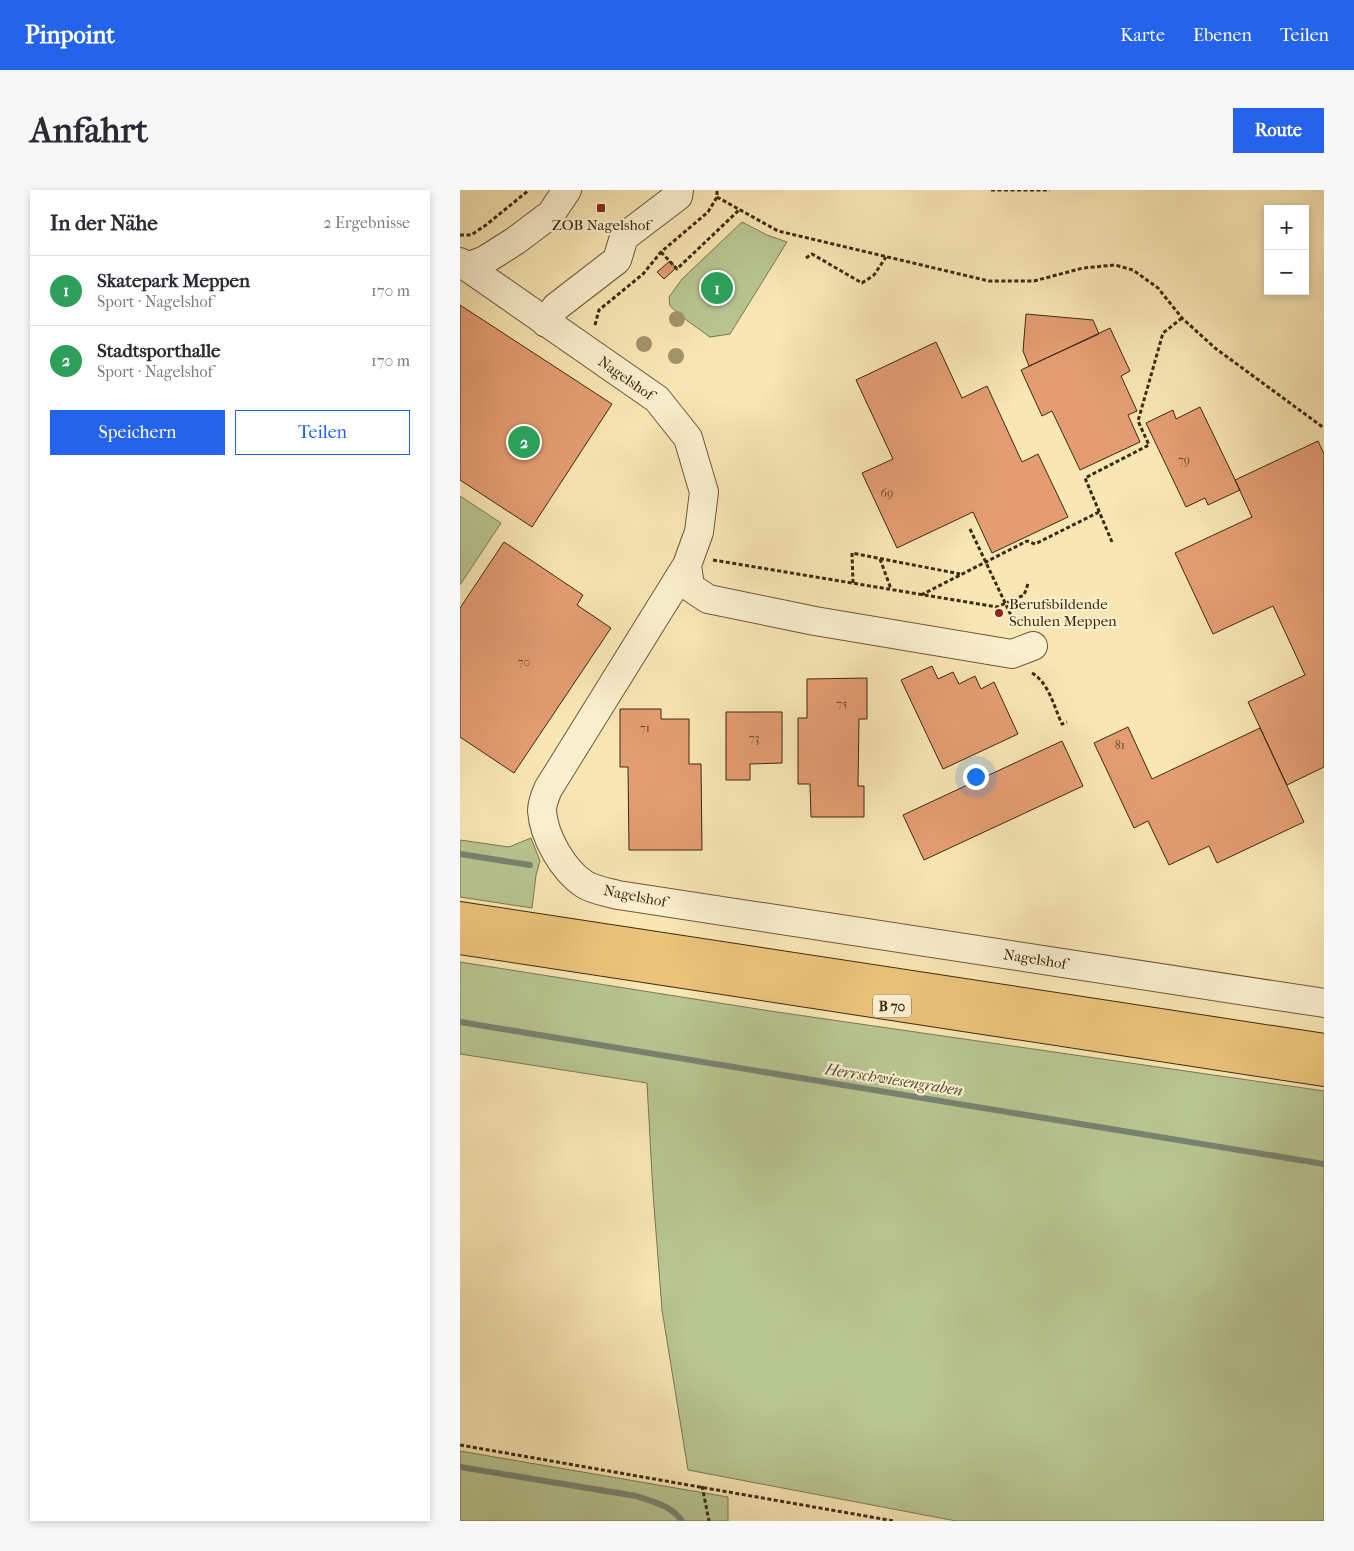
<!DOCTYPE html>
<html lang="de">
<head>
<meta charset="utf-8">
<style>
	body { margin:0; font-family:"IM FELL French Canon",serif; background:#f7f7f7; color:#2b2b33 }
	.controls { position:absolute; right:15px; top:15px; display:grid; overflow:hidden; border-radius:0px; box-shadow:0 2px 8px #0003 }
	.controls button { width:45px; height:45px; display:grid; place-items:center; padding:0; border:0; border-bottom:1px solid #e1e1e2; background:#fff; color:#2b2b33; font:25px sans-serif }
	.you { position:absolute; left:515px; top:586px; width:18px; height:18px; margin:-12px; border:4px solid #fff; border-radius:50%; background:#1a73e8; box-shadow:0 0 0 8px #1a73e833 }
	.badge { display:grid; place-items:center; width:32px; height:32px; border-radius:50%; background:#2563eb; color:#fff; font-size:16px; font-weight:700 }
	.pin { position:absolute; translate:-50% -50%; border:2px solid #fff; box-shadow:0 1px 5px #0006 }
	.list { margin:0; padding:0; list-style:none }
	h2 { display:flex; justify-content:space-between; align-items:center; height:65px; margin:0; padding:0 20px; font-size:21px }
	h2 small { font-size:16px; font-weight:400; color:#7c7c81 }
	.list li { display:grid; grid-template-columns:32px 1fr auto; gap:15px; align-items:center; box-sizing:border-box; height:70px; padding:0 20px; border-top:1px solid #e1e1e2 }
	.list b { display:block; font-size:19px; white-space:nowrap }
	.list p { margin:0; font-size:16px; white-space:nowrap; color:#7c7c81 }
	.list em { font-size:16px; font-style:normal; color:#7c7c81 }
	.actions { display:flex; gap:10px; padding:15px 20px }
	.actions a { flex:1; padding:11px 0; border:1px solid #2563eb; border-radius:0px; text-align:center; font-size:18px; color:#2563eb }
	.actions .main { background:#2563eb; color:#fff }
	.map { position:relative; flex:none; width:864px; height:1331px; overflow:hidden; border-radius:0px }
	header { display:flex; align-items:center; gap:30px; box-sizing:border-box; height:70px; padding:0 25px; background:#2563eb; color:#fff }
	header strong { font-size:24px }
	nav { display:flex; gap:28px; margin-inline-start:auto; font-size:18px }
	.intro { display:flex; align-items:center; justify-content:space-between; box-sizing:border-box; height:120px; padding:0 30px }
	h1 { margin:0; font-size:35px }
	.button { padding:12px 22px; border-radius:0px; background:#2563eb; color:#fff; font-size:18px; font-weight:700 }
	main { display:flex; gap:30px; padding:0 30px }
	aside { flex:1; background:#fff; border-radius:0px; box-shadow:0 2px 8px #0003 }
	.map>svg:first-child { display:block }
</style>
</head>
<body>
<header>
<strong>Pinpoint</strong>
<nav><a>Karte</a><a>Ebenen</a><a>Teilen</a></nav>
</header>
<div class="intro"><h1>Anfahrt</h1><a class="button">Route</a></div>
<main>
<aside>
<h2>In der Nähe<small>2 Ergebnisse</small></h2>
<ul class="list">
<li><span class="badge" style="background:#2e9e5b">1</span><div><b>Skatepark Meppen</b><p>Sport · Nagelshof</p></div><em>170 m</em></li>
<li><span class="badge" style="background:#2e9e5b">2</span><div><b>Stadtsporthalle</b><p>Sport · Nagelshof</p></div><em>170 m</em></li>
</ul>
<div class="actions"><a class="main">Speichern</a><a>Teilen</a></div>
</aside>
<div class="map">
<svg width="864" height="1331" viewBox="0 0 864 1331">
	<rect width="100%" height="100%" fill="#f8e6b4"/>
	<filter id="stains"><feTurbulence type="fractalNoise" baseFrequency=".004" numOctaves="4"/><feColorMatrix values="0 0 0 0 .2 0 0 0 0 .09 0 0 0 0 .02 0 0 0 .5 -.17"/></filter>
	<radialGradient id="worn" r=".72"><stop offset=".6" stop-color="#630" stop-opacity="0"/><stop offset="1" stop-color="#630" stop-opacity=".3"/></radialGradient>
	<path fill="#b8c691" stroke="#7a7850" d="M282 32 307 45 327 52 270 144 250 147 225 129 210 116 209 107 222 89Z
		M0 306 41 333 0 395Z
		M71 648 80 671 76 685 72 718 0 707V650L49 657Z
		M0 772 310 821 864 901V1331H496L228 1280 202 1120 193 1003 187 893 0 864Z
		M0 1261 268 1307V1331H0Z"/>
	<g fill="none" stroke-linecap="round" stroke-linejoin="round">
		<path stroke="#788372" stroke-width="6" d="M0 664 70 675
			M0 832 864 974
			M0 1277 176 1306C192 1311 212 1316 222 1331"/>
	</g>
	<path fill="#e49d72" stroke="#3d2a0e" d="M210 71 216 78 204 89 197 82Z
		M0 115 152 214 72 337 0 290Z
		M566 124 633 130 639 144 569 176 563 161Z
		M650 138 670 181 661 186 677 221 668 225 680 252 620 280 592 221 582 226 561 180Z
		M476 152 502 208 527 196 562 272 578 264 608 327 532 363 513 322 437 358 402 283 433 269 396 190Z
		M740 217 780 300 748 315 745 308 726 317 686 233 713 220 716 229Z
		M858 251 864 264V577L827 595 788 512 845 485 813 416 753 444 715 363 792 327 775 290Z
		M44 352 123 405 117 415 151 438 54 583 0 547V418Z
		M472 476 478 489 493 482 499 494 515 486 521 499 534 492 558 544 483 579 441 490Z
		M407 488V529H399L398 596H404V627H351L350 594H338V528H347V489Z
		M160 519H201V529H229V574H241L242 660H169L168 577H160Z
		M266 522H322V573L290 574V590H266Z
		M668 537 692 589 800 538 844 632 757 673 749 656 709 675 688 631 674 638 634 553Z
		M602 551 623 596 464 670 443 625Z"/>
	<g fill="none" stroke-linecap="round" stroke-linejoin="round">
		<g stroke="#6c5938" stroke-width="30">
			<path id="minor" d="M0 72 197 209 228 248 244 302 239 342 227 375 88 599C85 606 82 613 82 621 84 647 103 680 124 694 133 700 147 702 158 705L864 813
				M7 77 25 70 55 51 91 24 107 0
				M86 133 96 117 157 70 164 47 218 6 219 0
				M227 375 230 397 248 409 355 431 552 464 573 456"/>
		</g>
		<g stroke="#3d2a0e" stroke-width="30">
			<path id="highway" d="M0 726 864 858
				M0 750 864 882"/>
		</g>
		<path stroke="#3d2a0e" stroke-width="3" stroke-dasharray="4 2.5" stroke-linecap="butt" d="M531 0H590
			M257 7 318 41 529 91H574L623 78 655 75 673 80 698 98 722 128 755 158 864 238
			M0 45H11L26 35 69 0
			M201 62 217 79 279 20
			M346 68 352 64 402 93 414 85 426 67
			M135 135 139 120 183 84 201 62 248 22 257 7V0
			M510 339 557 438
			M652 352 625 288 689 255 678 231 703 143 722 128
			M420 369 431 399
			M253 370 537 417 564 405 568 394
			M393 393 392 363 500 384
			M461 405 567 351 575 354 639 322
			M572 483C589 493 594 517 602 534L607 532
			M0 1255 434 1331
			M242 1296 249 1331"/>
		<use href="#minor" stroke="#faefce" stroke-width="28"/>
		<use href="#highway" stroke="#ecc37a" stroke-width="28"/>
	</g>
	<g fill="#a2946b">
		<circle cx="217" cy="129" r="8"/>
		<circle cx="184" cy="154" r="8"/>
		<circle cx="216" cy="166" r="8"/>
	</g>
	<g fill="#8f2418" stroke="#faefce" stroke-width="2">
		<rect x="136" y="13" width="10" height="10" rx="2.5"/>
		<circle cx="539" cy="423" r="5"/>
	</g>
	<g text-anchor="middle" stroke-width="4.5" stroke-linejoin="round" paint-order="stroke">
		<g font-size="12" fill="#674727">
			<text x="724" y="274">79</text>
			<text x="427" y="307">69</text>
			<text x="64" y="476">70</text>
			<text x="382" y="518">75</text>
			<text x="185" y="542">71</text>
			<text x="294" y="552">73</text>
			<text x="660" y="559">81</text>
		</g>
		<rect fill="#faefce" stroke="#766548" stroke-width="1" x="413" y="804.5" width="38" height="23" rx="4"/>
		<g font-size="14" font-weight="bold" fill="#3d2a0e">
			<text x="432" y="821">B 70</text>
		</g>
		<g font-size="15" fill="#3d2a0e" stroke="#faefce">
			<text x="141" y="40">ZOB Nagelshof</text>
			<text x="549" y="419" text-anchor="start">Berufsbildende<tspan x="549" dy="17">Schulen Meppen</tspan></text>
		</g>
		<g font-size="15" fill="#3d2a0e" stroke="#faefce">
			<text transform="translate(166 188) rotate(35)" y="5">Nagelshof</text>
			<text transform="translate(175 706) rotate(11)" y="5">Nagelshof</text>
			<text transform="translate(575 769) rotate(9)" y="5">Nagelshof</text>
		</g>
		<g font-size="16" font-style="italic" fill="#564f38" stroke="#faefce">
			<text transform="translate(434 889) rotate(9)" y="6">Herrschwiesengraben</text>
		</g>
	</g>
	<rect width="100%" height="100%" filter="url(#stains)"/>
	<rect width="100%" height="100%" fill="url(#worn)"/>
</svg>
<div class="controls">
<button>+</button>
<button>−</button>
</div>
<div class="you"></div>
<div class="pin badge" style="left:257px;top:98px;background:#2e9e5b">1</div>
<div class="pin badge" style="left:64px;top:252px;background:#2e9e5b">2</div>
</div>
</main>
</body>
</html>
